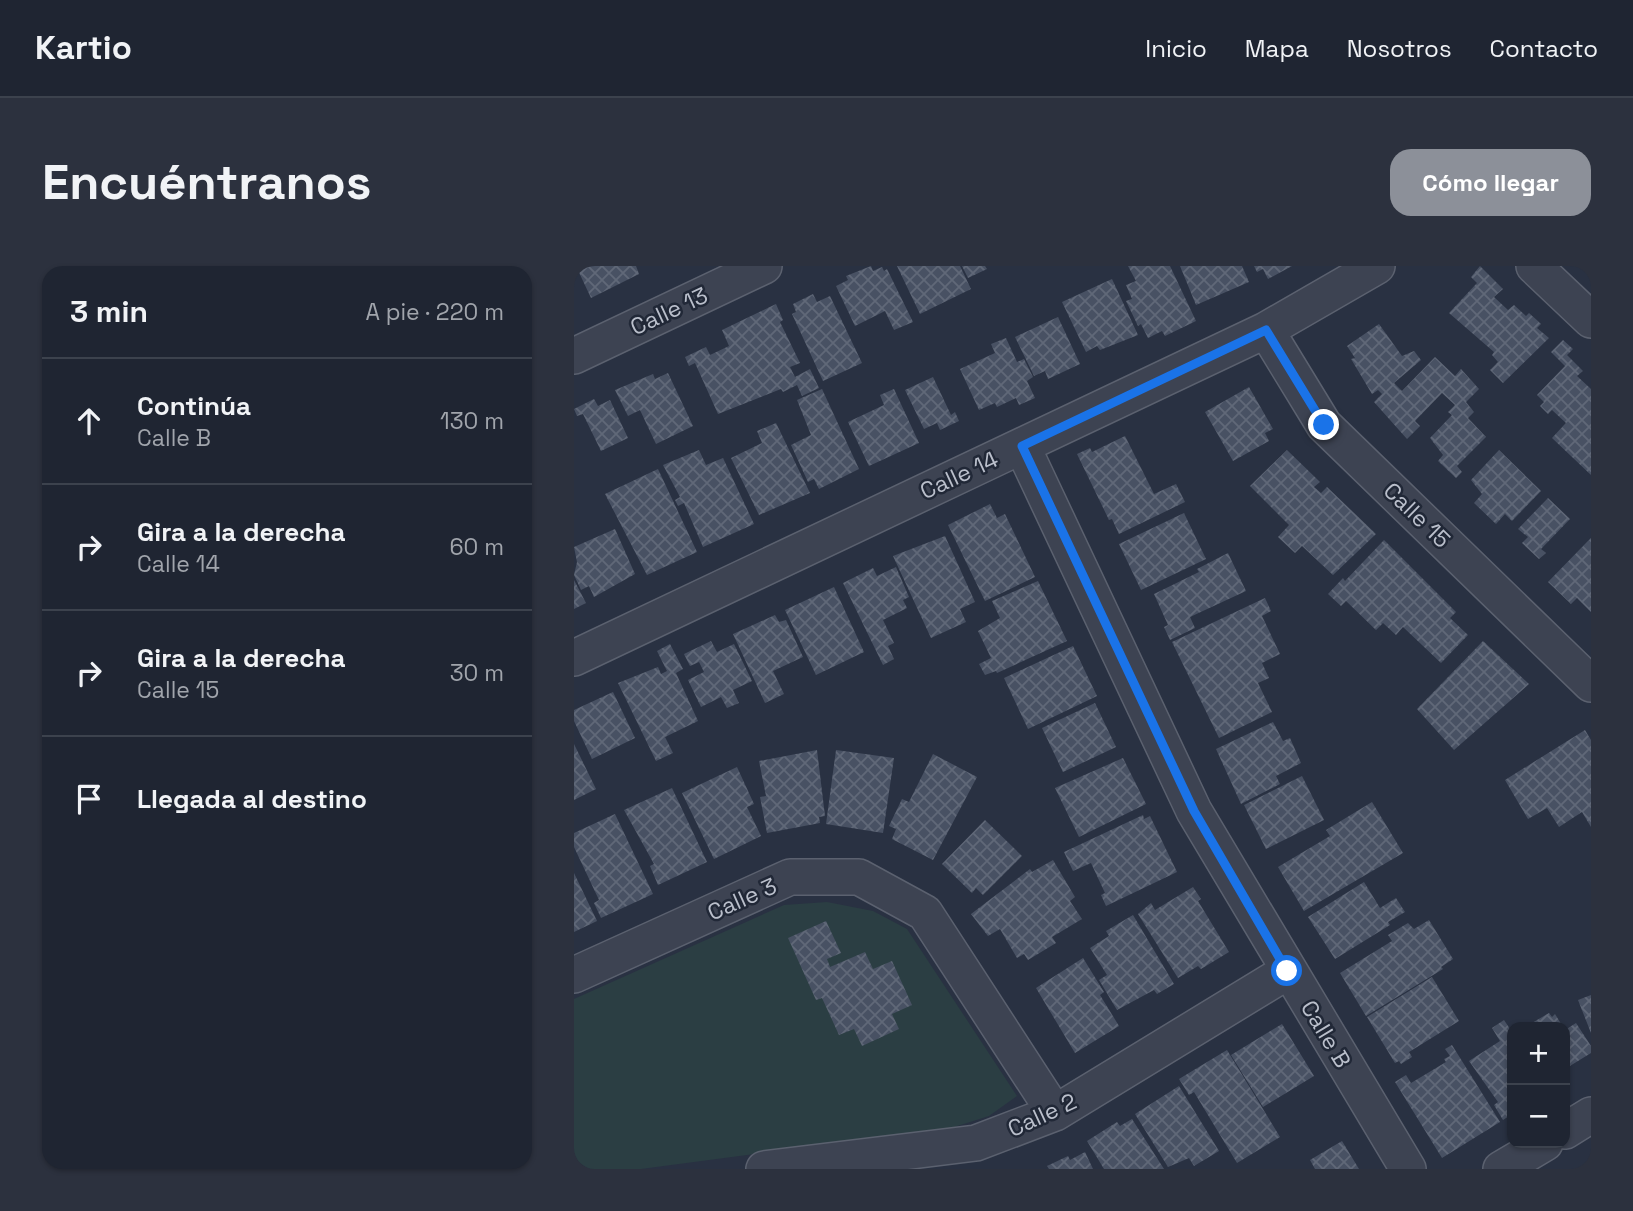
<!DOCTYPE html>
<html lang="es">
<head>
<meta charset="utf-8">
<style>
	body { margin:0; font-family:"Space Grotesk",sans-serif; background:#2c313e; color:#f1f3f6 }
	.controls { position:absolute; right:21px; bottom:21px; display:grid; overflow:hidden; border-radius:14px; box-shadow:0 2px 5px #0004 }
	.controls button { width:63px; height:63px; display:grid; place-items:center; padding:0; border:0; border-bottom:2px solid #3c424d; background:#1f2532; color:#f1f3f6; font:35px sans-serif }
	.stop { position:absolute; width:21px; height:21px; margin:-16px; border:5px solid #1a73e8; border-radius:50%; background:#fff }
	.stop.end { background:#1a73e8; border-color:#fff; box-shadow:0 2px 7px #0008 }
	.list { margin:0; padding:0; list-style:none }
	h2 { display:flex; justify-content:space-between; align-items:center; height:91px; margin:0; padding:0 28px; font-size:30px }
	h2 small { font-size:23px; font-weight:400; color:#a1a5ac }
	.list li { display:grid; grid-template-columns:46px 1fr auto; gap:21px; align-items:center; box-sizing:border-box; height:126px; padding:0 28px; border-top:2px solid #3c424d }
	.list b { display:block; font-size:26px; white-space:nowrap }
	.list p { margin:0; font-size:23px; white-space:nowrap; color:#a1a5ac }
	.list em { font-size:23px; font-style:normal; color:#a1a5ac }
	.icon { flex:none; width:38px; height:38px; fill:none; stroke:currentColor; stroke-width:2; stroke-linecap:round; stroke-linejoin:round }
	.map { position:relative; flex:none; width:1017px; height:903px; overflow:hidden; border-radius:21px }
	header { display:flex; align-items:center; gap:42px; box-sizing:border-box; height:98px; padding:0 35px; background:#1f2532; border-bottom:2px solid #3c424d }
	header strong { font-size:33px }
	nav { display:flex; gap:38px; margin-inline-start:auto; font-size:24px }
	.intro { display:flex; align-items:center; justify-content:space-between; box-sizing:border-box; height:168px; padding:0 42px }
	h1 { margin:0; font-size:49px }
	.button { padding:18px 32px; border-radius:21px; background:#8c9099; color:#fff; font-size:24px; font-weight:700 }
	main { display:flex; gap:42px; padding:0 42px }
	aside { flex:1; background:#1f2532; border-radius:21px; box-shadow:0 2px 5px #0004 }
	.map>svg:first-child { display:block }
</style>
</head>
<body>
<header>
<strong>Kartio</strong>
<nav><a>Inicio</a><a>Mapa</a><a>Nosotros</a><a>Contacto</a></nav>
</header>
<div class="intro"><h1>Encuéntranos</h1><a class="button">Cómo llegar</a></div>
<main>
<aside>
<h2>3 min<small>A pie · 220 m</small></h2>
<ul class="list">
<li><svg class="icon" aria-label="ahead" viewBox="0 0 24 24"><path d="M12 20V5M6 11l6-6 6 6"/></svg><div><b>Continúa</b><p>Calle B</p></div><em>130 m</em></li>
<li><svg class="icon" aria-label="right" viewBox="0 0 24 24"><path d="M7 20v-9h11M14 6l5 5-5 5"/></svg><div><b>Gira a la derecha</b><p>Calle 14</p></div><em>60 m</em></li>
<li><svg class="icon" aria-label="right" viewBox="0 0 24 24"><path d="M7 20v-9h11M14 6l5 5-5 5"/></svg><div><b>Gira a la derecha</b><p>Calle 15</p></div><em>30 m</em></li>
<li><svg class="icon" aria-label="arrive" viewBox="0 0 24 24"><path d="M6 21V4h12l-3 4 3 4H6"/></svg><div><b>Llegada al destino</b></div></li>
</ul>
</aside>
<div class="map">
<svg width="1017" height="903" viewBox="0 0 1017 903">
	<defs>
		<pattern id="building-cross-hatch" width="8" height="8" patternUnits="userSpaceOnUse" patternTransform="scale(1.75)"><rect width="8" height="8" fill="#485163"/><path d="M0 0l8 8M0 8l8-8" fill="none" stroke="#606878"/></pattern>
	</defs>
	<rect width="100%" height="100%" fill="#293142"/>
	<path fill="#2b3e43" d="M253 636 299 645 333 663 443 830 415 850 377 862 67 903H0V733L210 639Z"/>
	<path fill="url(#building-cross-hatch)" d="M2 0H62L65 8 17 32Z
		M297 0 299 5 308 1 310 5 313 3 339 56 320 64 311 45 281 60 262 20 274 14 272 10Z
		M323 0H386L397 23 346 48Z
		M388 0H411L413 3 394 12Z
		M554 0H596L622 55 591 70 588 65 574 72 567 58 564 60 552 35 558 33 552 19 562 15Z
		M606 0H668L675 16 622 39Z
		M680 0H718L694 13 689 3 683 6Z
		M906 0 929 23 920 31 934 44 940 39 952 50 955 47 967 58 963 62 975 72 929 117 916 104 924 96 918 89 920 86 875 47 903 17 897 11Z
		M538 13 564 69 526 84 523 80 512 86 488 36Z
		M239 28 243 36 256 30 288 97 249 115 218 48 222 46 219 38Z
		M202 38 209 54 206 56 226 97 216 101 221 111 236 103 245 122 228 130 223 119 209 126 207 123 144 148 121 97 115 100 111 91 132 81 136 89 155 80 148 64Z
		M484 51 506 98 474 113 471 105 460 110 441 71Z
		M805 58 828 90 840 85 847 94 820 117 828 125 861 91 881 110 887 103 905 123 892 136 900 146 894 152 912 171 883 200 888 206 882 212 864 195 869 189 856 172 878 149 874 146 881 139 868 127 841 155 846 160 833 173 800 136 808 128 804 124 798 128 777 93 781 92 773 80Z
		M432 72 443 96 450 93 459 111 453 115 461 132 445 139 442 132 423 141 421 137 405 144 386 103 421 87 417 78Z
		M989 74 999 83 993 89 1009 105 1003 110 1017 123V209L978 172 992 157 978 144 974 148 966 140 970 136 963 129 991 100 977 86Z
		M94 107 119 160 82 178 66 144 54 150 41 124 79 108 81 113Z
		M359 111 377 149 381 146 385 155 366 164 363 157 350 163 331 124Z
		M675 121 699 163 691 167 695 175 659 195 631 146Z
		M248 123 285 203 245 223 240 213 234 216 217 179 237 169 223 134Z
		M320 123 345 177 295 200 274 156 310 139 306 129Z
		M20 133 24 140 36 134 54 172 27 185 9 148 3 150 0 143Z
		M202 157 236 227 185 249 157 192 188 177 183 165Z
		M551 170 580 228 602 218 611 236 545 268 538 253 535 254 503 188 516 182 518 186Z
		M125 184 132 199 149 192 180 258 129 281 110 237 104 240 101 234 106 231 89 199Z
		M713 184 746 216 740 221 747 227 753 221 802 268 759 309 728 280 721 287 704 271 715 259 676 220Z
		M925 184 967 225 938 255 931 248 922 258 900 237 908 228 897 214Z
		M84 203 123 286 73 309 31 228Z
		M974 232 996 253 967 283 972 287 965 293 948 277 954 271 944 263Z
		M416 238 423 252 431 248 461 311 411 335 374 259Z
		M610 247 632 293 567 324 545 278Z
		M41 263 61 308 20 331 15 320 7 324 0 309 3 296 0 281Z
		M371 270 401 336 386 343 392 356 357 372 319 290Z
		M1017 272V346L1003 332 997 338 974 316Z
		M810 274 882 346 876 352 894 369 867 397 829 361 822 369 809 357 802 364 772 335 767 340 754 328 769 312 771 315Z
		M654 287 672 325 616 351 621 362 596 374 590 361 594 359 580 328 625 306 623 303Z
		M322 301 335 331 329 334 333 342 309 354 320 377 314 380 320 393 309 399 269 317 299 302 303 310Z
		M0 314 12 337 0 343Z
		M464 315 493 375 423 407 422 405 411 409 405 398 417 392 404 365 426 352 418 335Z
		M260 321 290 386 242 409 211 344Z
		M691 332 697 345 688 350 706 388 688 397 695 412 684 417 698 446 645 472 598 376Z
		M201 349 205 356 212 354 229 391 199 405 210 428 191 437 159 368Z
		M137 375 143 386 160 378 178 415 159 424 165 437 153 442 147 431 127 441 114 414 130 406 125 396 116 400 110 388Z
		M909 375 955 418 880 484 843 443Z
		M96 378 109 403 102 407 124 455 91 471 99 487 82 495 44 417 84 401 87 408 93 405 83 385Z
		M499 380 523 430 454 463 430 412Z
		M39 426 61 472 18 493 0 455V444Z
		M521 437 542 481 489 506 468 462Z
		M699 456 709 475 716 472 727 497 702 510 706 518 667 538 642 483Z
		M1011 464 1017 474V561L1008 546 985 561 973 542 954 553 931 514Z
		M0 478 22 523 0 534Z
		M243 484 251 550 245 551 246 557 193 567 186 531 192 530 185 495Z
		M262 484 320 492 309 567 252 558Z
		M359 488 403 511 359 594 318 573 322 563 315 560 328 533 335 536Z
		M549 492 572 538 505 571 481 522Z
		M163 501 180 538 173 541 187 570 140 593 108 527Z
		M728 510 750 554 692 583 670 539Z
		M98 522 133 596 84 619 76 600 80 598 50 544Z
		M798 536 829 587 730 645 704 601 756 570 752 564Z
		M41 548 79 628 27 652 20 637 25 634 0 581V567Z
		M569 549 570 553 576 550 603 606 532 640 527 629 531 627 517 597 499 605 490 586Z
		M411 554 448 590 409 629 402 622 398 627 368 598Z
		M479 594 501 631 496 635 508 653 478 671 482 677 454 694 450 688 443 692 426 663 414 670 397 648 456 603 458 606Z
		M0 607 23 655 0 666Z
		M790 616 806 642 822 632 831 646 814 656 816 659 761 693 734 651Z
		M619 621 627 633 624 635 655 686 627 703 624 700 604 712 564 648 577 637 581 644Z
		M559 649 600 718 583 728 580 724 543 744 525 714 533 709 516 682 535 670 532 665Z
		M855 654 879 693 867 701 869 703 792 750 766 707 818 675 814 669 834 657 840 663Z
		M252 655 267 687 253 693 256 701 291 686 299 703 318 695 338 739 318 748 325 763 288 780 280 763 265 769 248 732 242 734 214 672Z
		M509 692 530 726 526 729 545 760 501 787 462 722Z
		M858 711 885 755 835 786 838 791 827 798 825 795 821 797 793 751Z
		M1017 729V767L1004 734Z
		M975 747 978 751 981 748 989 761H951Z
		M930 754 938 766V848L929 854 920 839 924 836 895 795 926 775 918 762Z
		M1002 757 1017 780V787L991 803V764Z
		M708 758 740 810 689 841 657 789Z
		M878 779 926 856 868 892 821 816 832 809 837 817 872 796 870 793 876 790 871 783Z
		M653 784 706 871 663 897 620 826 615 829 605 813Z
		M605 820 645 885 620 900 615 892 594 901 561 848Z
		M558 853 590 903H530L513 875 543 856 546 860Z
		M768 875 785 903H741L736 894Z
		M511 886 519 903H475L473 900 494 890 496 894Z"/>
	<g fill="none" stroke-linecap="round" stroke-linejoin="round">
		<g stroke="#5b616f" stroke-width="38">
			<path id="street" d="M960 0 1017 54
				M692 64 750 159 1017 418
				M0 90 190 0
				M448 180 620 545 834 903
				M0 392 692 64 803 0
				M0 709 216 611H285L351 647 481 847
				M991 865 1017 849
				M190 903 402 877 481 847 714 705
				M927 903 971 877"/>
		</g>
		<use href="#street" stroke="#3d4352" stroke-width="35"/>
	</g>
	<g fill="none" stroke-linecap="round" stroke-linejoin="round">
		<path stroke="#1a73e8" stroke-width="9" d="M713 705 620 545 448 180 692 64 750 159"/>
	</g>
	<g text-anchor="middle" stroke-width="5" stroke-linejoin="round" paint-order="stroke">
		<g font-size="23" fill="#babfcb" stroke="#212837">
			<text transform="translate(95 45) rotate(-25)" y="8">Calle 13</text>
			<text transform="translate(385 209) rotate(-25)" y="8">Calle 14</text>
			<text transform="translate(843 249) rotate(44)" y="8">Calle 15</text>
			<text transform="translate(168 633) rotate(-24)" y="8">Calle 3</text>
			<text transform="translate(752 768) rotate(59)" y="8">Calle B</text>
			<text transform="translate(468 849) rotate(-25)" y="8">Calle 2</text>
		</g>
	</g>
</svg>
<div class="controls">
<button>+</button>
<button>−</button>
</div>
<div class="stop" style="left:713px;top:705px"></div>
<div class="stop end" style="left:750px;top:159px"></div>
</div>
</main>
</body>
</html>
